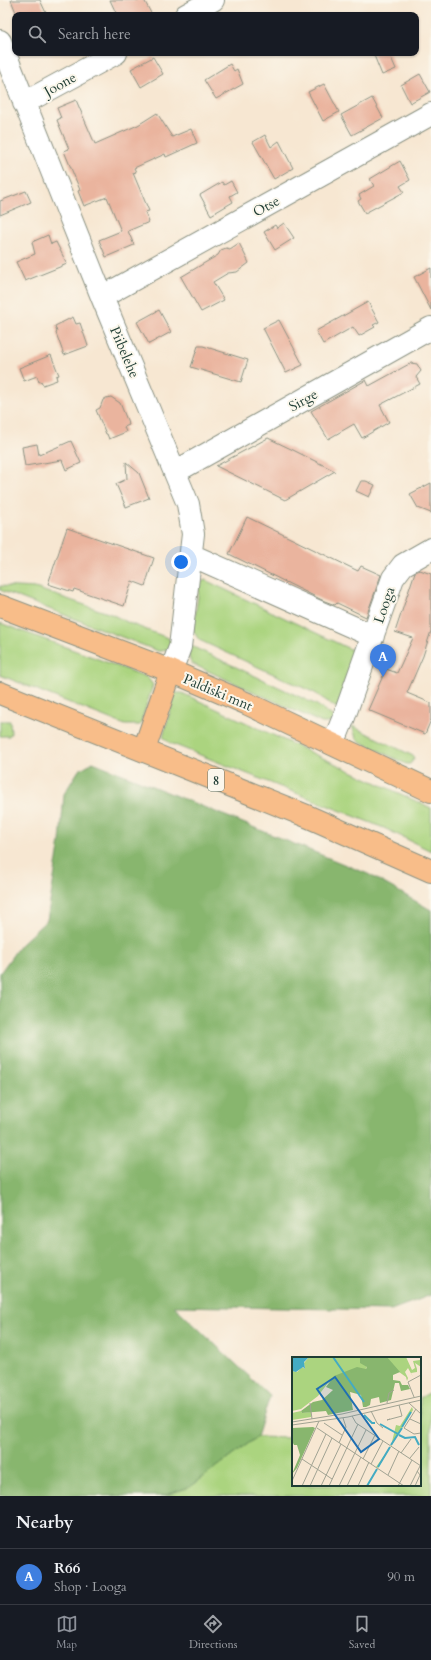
<!DOCTYPE html>
<html lang="en">
<head>
<meta charset="utf-8">
<style>
	body { margin:0; font-family:Cardo,serif; background:#242831; color:#f1f3f6 }
	.you { position:absolute; left:181px; top:562px; width:14px; height:14px; margin:-10px; border:3px solid #fff; border-radius:50%; background:#1a73e8; box-shadow:0 0 0 6px #1a73e833 }
	.badge { display:grid; place-items:center; width:26px; height:26px; border-radius:50%; background:#8c9099; color:#fff; font-size:13px; font-weight:700 }
	.pin { position:absolute; translate:-50% -33px; filter:drop-shadow(0 1px 2px #0008) }
	.pin::after { content:''; position:absolute; top:21px; width:14px; height:12px; background:inherit; clip-path:polygon(0 0,100% 0,50% 100%) }
	.list { margin:0; padding:0; list-style:none }
	h2 { display:flex; justify-content:space-between; align-items:center; height:52px; margin:0; padding:0 16px; font-size:17px }
	h2 small { font-size:13px; font-weight:400; color:#9ea1a6 }
	.list li { display:grid; grid-template-columns:26px 1fr auto; gap:12px; align-items:center; box-sizing:border-box; height:56px; padding:0 16px; border-top:1px solid #363941 }
	.list b { display:block; font-size:15px; white-space:nowrap }
	.list p { margin:0; font-size:13px; white-space:nowrap; color:#9ea1a6 }
	.list em { font-size:13px; font-style:normal; color:#9ea1a6 }
	.icon { flex:none; width:22px; height:22px; fill:none; stroke:currentColor; stroke-width:2; stroke-linecap:round; stroke-linejoin:round }
	.map { position:relative; flex:none; width:431px; height:1496px; overflow:hidden }
	.search { position:absolute; background:#171b24; box-shadow:0 1px 3px #0004; left:12px; right:12px; top:12px; height:44px; display:flex; align-items:center; gap:10px; box-sizing:border-box; padding:0 14px; border-radius:8px; color:#9ea1a6; font-size:15px }
	.sheet { height:108px; background:#171b24 }
	nav { display:flex; justify-content:space-around; align-items:center; box-sizing:border-box; height:56px; border-top:1px solid #363941; background:#171b24; font-size:11px; color:#9ea1a6 }
	nav a { display:grid; justify-items:center; gap:2px }
	nav .on { color:#8c9099 }
	.map>svg:first-child { display:block }
</style>
</head>
<body>
<div class="map">
<svg width="431" height="1496" viewBox="0 0 431 1496">
	<rect width="100%" height="100%" fill="#fbf7ec"/>
	<filter id="ink" filterUnits="userSpaceOnUse"><feTurbulence type="fractalNoise" baseFrequency=".025" numOctaves="2"/><feDisplacementMap in="SourceGraphic" scale="8" xChannelSelector="R" yChannelSelector="G"/><feConvolveMatrix kernelMatrix="1 2 1 2 8 2 1 2 1" color-interpolation-filters="sRGB"/></filter>
	<filter id="wash" filterUnits="userSpaceOnUse"><feTurbulence type="fractalNoise" baseFrequency=".012" numOctaves="4" result="noise"/><feDisplacementMap in="SourceGraphic" scale="16" xChannelSelector="R" yChannelSelector="G"/><feGaussianBlur stdDeviation="0.9" result="paint"/><feColorMatrix in="noise" values="0 0 0 0 0 0 0 0 0 0 0 0 0 0 0 0 0 1.4 0 .05"/><feComposite in="paint" operator="in"/></filter>
	<g filter="url(#wash)">
		<rect width="100%" height="100%" fill="#f7e7d2"/>
		<path fill="#abd47f" stroke="#65885a" d="M205 580 356 652 338 709 315 693 199 640 193 630 200 583Z
			M0 586 35 588 111 614 129 623 173 640 168 649 162 651H158L0 590Z
			M0 623 147 677 153 685 140 725H125L0 675Z
			M189 645 317 705 335 718 330 723H322L197 666 191 663 188 654Z
			M175 693H182L431 808V851L384 828 170 743 163 737Z
			M0 721H10L11 733 9 736H0Z
			M352 726 413 756 414 759 410 764H406L361 742 356 738Z
			M431 1392V1496H162L190 1487 257 1437 293 1438V1485H420V1398Z"/>
		<path fill="#88b66e" stroke="#547a51" d="M93 762 368 874 431 910V1295L391 1310 174 1306 270 1396 257 1437 190 1487 162 1496H0V973L20 945 47 920 60 842 64 794 79 770Z"/>
		<g id="blocks">
			<path fill="#eab49e" d="M11 0H40L47 15H17Z
				M110 0H144L152 15H117Z
				M373 53H389L396 69 382 75Z
				M153 57 163 74 141 87 131 69Z
				M230 64 234 71 237 69 243 84 216 99 204 80Z
				M420 74 430 92 410 103 401 85Z
				M324 84 339 112 323 121 308 92Z
				M372 98 383 118 352 135 341 115Z
				M76 100 95 144 138 125 157 113 172 137 191 129 197 143 166 157 165 154 134 168 136 172 133 173 149 211 145 212 149 222 128 231 134 245 106 257 99 240 121 231 107 197 84 206 78 191 80 190 64 151 69 149 57 120 61 118 57 108Z
				M265 135 271 147 279 141 293 168 274 179 253 142Z
				M400 161 410 180 400 186 404 192 365 213 358 201 361 199 359 195 374 186 370 179Z
				M231 181 237 192 230 196 233 202 211 215 200 195 222 182 224 185Z
				M26 191 31 202 0 215V201Z
				M284 223 294 238 275 250 264 232 275 225 277 228Z
				M48 235 51 244 56 242 67 264 25 281 16 262 35 254 32 242Z
				M239 243 249 263 237 272 228 273 213 282 224 300 201 312 181 277 218 255 221 250 226 248 230 249Z
				M431 268V310L414 277Z
				M368 302 379 322 373 325 375 327 359 336 353 327 323 344 316 331Z
				M159 310 171 332 149 344 137 322Z
				M73 317 76 324 80 323 88 346 64 355 56 333 57 332 55 326Z
				M279 320 303 365 286 373 263 328Z
				M198 346H203L248 360 241 382 191 367Z
				M51 355 59 375 56 376 57 380 43 385 41 381 39 382 37 376 24 381 19 368Z
				M411 363 417 364 421 371 416 377 420 384 380 405 389 422 362 438 354 424 328 439 311 411 366 380 369 386Z
				M111 397 120 403 129 425 124 427 126 432 109 439 107 434H106L96 410 100 408 103 400 106 398Z
				M268 438 291 449 335 471 285 500 216 466Z
				M71 441 81 463 66 470 62 460 25 466 22 447 37 444 39 455Z
				M126 462 139 473 149 498 126 507 116 484 127 479Z
				M361 481H366L375 485 369 497 356 491Z
				M431 483V513L418 508 410 494Z
				M247 517 358 571 361 566 381 575 366 617 337 603 335 605 322 600 229 554Z
				M67 528 154 558 145 586 132 581 124 606 74 589 73 592 48 584Z
				M420 570 431 574V631L423 656 407 693 431 703V720L425 734 368 710 386 669 397 673 413 638 395 632 415 572Z"/>
		</g>
	</g>
	<g filter="url(#ink)">
		<use href="#blocks" fill-opacity="0" stroke="#8b9283" stroke-width="1"/>
		<g fill="none" stroke-linecap="round" stroke-linejoin="round">
			<g stroke="#8b9283" stroke-width="24">
				<path id="minor" d="M186 15 213 0
					M0 41 102 297 188 504 193 534 180 647 171 671
					M24 103 116 53
					M102 297 431 114
					M175 472 431 328
					M191 555 373 636
					M333 744 344 717 393 578 403 565 431 549"/>
			</g>
			<g stroke="#8b9283" stroke-width="24">
				<path id="major" d="M0 606 171 671 248 704 431 791
					M0 693 309 817 431 871
					M144 750 171 671"/>
			</g>
			<use href="#minor" stroke="#fff" stroke-width="22"/>
			<use href="#major" stroke="#f8bd89" stroke-width="22"/>
		</g>
	</g>
	<g text-anchor="middle" stroke-width="4" stroke-linejoin="round" paint-order="stroke">
		<rect fill="#fbf7ec" stroke="#61756b" stroke-width="1" x="208" y="769" width="16" height="22" rx="3"/>
		<g font-size="13" font-weight="bold" fill="#1f3d34">
			<text x="216" y="785">8</text>
		</g>
		<g font-size="14" fill="#1f3d34" stroke="#fbf7ec">
			<text transform="translate(60 84) rotate(-29)" y="5">Joone</text>
			<text transform="translate(266 206) rotate(-29)" y="5">Otse</text>
			<text transform="translate(125 352) rotate(67)" y="5">Piibelehe</text>
			<text transform="translate(303 400) rotate(-29)" y="5">Sirge</text>
			<text transform="translate(384 605) rotate(-71)" y="5">Looga</text>
			<text transform="translate(218 692) rotate(23)" y="5">Paldiski mnt</text>
		</g>
	</g>
	<g transform="translate(292 1357)">
		<rect width="129" height="129" fill="#f7e7d2"/>
		<path d="M17 0H68L75 10 73 13 49 17 36 26 26 39 9 52 0 54V14L5 15 10 10 13 12 12 6ZM95 0H114L120 13 123 11 121 4 128 3 129 10 123 6 125 12V15L119 16 121 20 116 11 113 15 116 21 115 24 114 20 103 12ZM120 50 121 53 86 111 84 110 99 89 104 68 108 69ZM9 54 10 56 19 55V60L0 63V56Z" fill="#abd47f"/>
		<path d="M68 0H95L108 15 101 18V23L108 24 110 28H116L118 32 109 34 107 26H103L99 43 88 46 87 40 79 42 78 48 74 50H71L69 38 58 35 61 53 36 58 34 54 10 56 9 54 21 45 30 43 41 33 34 30 42 19 65 10 74 12 75 10 68 6ZM21 70 23 71 5 111 0 117 8 98 5 88H2L0 84V71Z" fill="#88b66e"/>
		<path d="M0 0H17L12 5 13 12 11 10 4 15 0 14Z" fill="#43abc3"/>
		<path fill="none" stroke="#43abc3" stroke-width="2" d="M41 0 72 45M72 58 80 66H83M88 67 106 77M110 70 119 55M107 78 113 81 123 80 127 88M99 88 110 71M86 110 98 90M75 129 85 112"/>
		<path fill="none" stroke="#a1a393" stroke-width="1" d="M122 40 116 25 129 18M18 46 20 62M95 46 97 36 102 33M117 46 129 57M124 52 112 71 122 77 129 76M79 54 85 66 91 71M60 59 64 66 129 109M98 62 95 63 110 59 107 48M118 62 129 67M0 65 50 57 129 39M32 66 50 78M0 68 56 60 129 43M25 71 112 129M47 86 54 70 51 61M109 96 119 82M118 101 127 90M10 102 40 122M71 102 83 78M79 107 91 84M96 118 107 94M0 124 27 64M10 129 34 77M18 129 40 81M29 129 49 87M37 129 66 67M47 129 74 73M55 129 69 100M66 129 77 105M106 129 120 103M118 129 129 107M123 129 128 118 125 114"/>
		<path fill="#1f6fb2" fill-opacity="0.15" stroke="#1f6fb2" stroke-width="2" d="M43 20 87 82 69 95 25 32Z"/>
		<rect width="129" height="129" fill="none" stroke="#1f3d34" stroke-width="2"/>
	</g>
</svg>
<div class="you"></div>
<div class="pin badge" style="left:383px;top:677px;background:#3f7fe0">A</div>
<div class="search"><svg class="icon" aria-label="search" viewBox="0 0 24 24"><circle cx="10" cy="10" r="6"/><path d="M15 15l6 6"/></svg>Search here</div>
</div>
<section class="sheet">
<h2>Nearby<small></small></h2>
<ul class="list">
<li><span class="badge" style="background:#3f7fe0">A</span><div><b>R66</b><p>Shop · Looga</p></div><em>90 m</em></li>
</ul>
</section>
<nav>
<a class="on"><svg class="icon" aria-label="map" viewBox="0 0 24 24"><path d="M3 6l6-2 6 2 6-2v14l-6 2-6-2-6 2zM9 4v14M15 6v14"/></svg>Map</a>
<a><svg class="icon" aria-label="directions" viewBox="0 0 24 24"><path d="M12 3l9 9-9 9-9-9zM9 14v-3h6M13 9l2 2-2 2"/></svg>Directions</a>
<a><svg class="icon" aria-label="saved" viewBox="0 0 24 24"><path d="M7 4h10v16l-5-4-5 4z"/></svg>Saved</a>
</nav>
</body>
</html>
